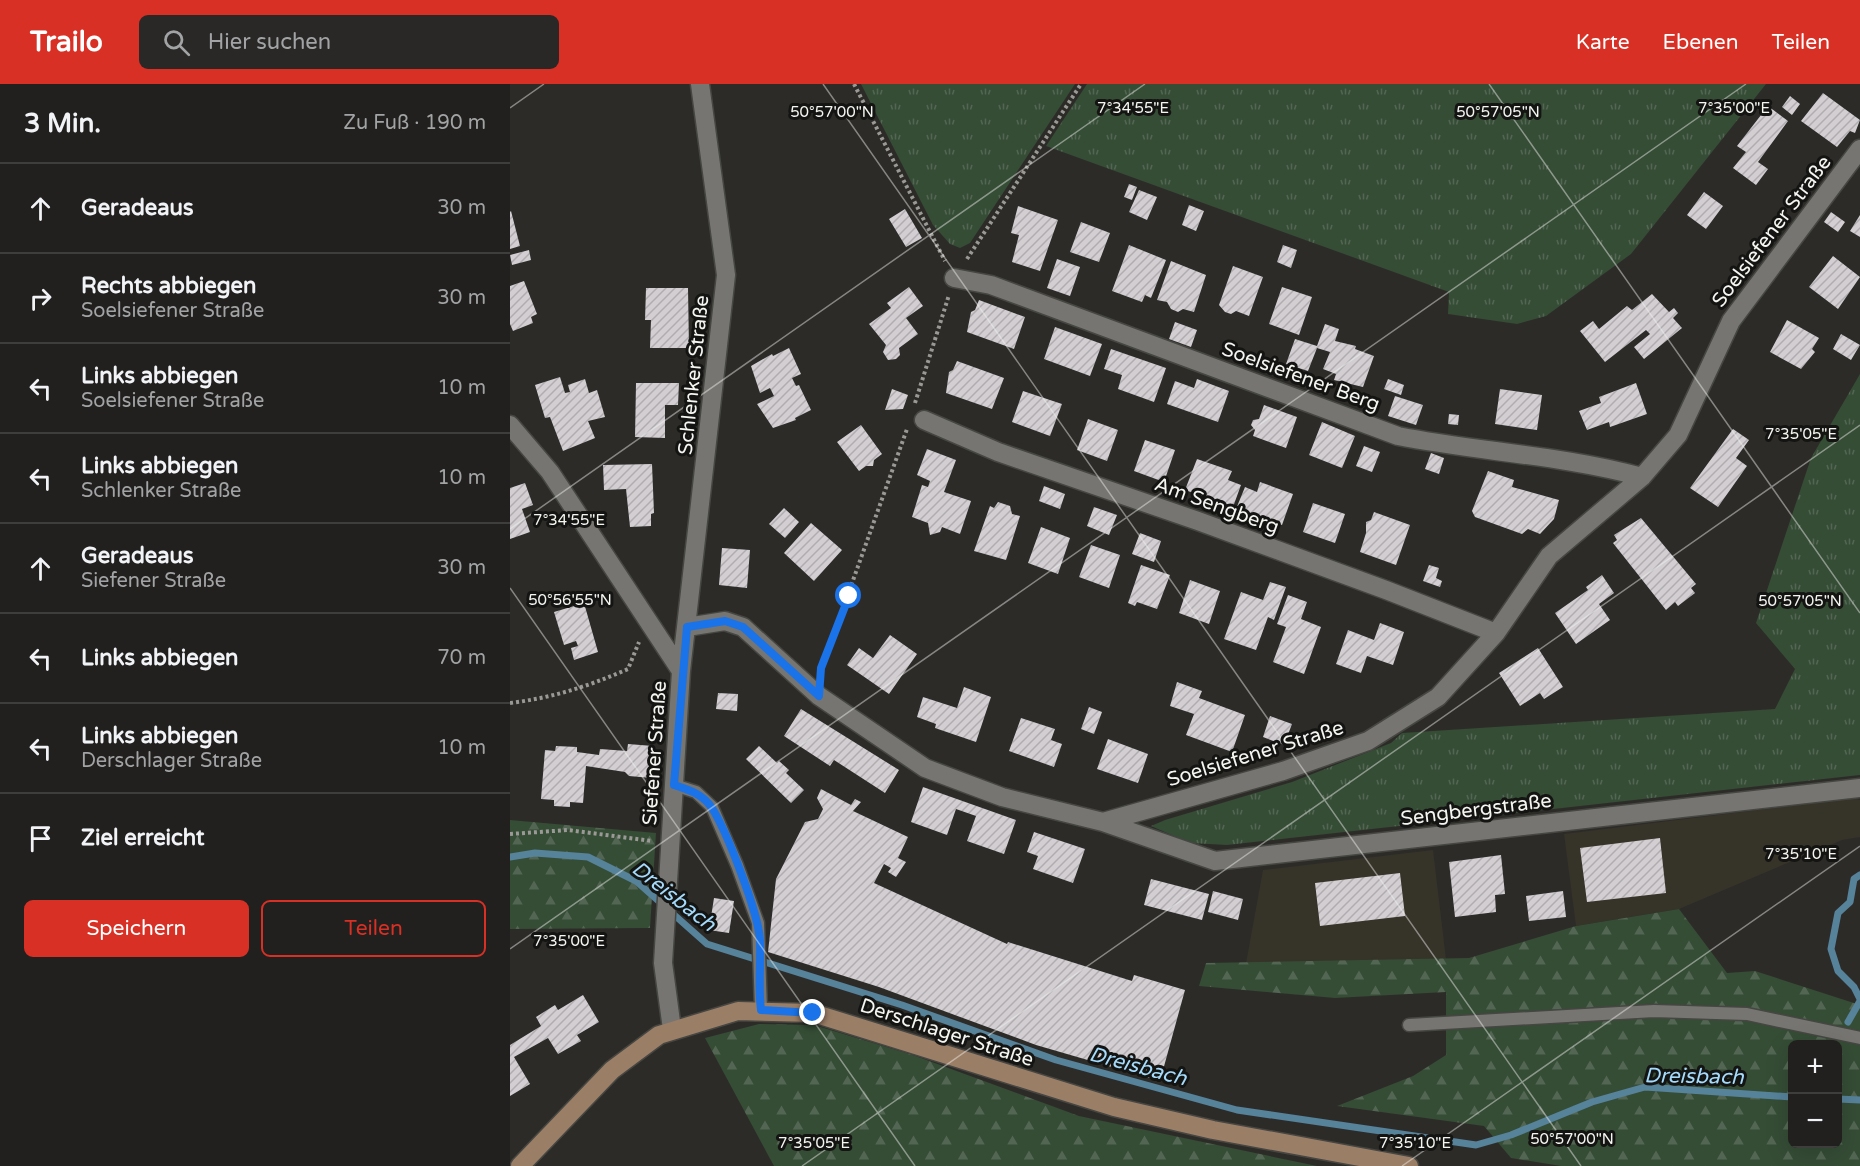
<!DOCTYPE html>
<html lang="de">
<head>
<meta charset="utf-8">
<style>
	body { margin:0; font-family:"Varela Round",sans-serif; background:#292827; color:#f1f3f6 }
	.controls { position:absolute; right:18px; bottom:18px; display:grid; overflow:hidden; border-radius:9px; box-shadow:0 6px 24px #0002 }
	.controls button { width:54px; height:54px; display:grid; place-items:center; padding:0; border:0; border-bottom:2px solid #3e3e3c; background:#21201e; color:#f1f3f6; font:30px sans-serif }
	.stop { position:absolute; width:18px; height:18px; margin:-14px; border:4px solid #1a73e8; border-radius:50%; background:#fff }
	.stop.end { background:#1a73e8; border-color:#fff; box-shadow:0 2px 6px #0008 }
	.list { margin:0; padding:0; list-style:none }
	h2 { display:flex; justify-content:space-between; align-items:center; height:78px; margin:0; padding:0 24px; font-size:26px }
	h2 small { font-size:20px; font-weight:400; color:#a2a3a4 }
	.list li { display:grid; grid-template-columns:39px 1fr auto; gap:18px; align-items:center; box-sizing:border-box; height:90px; padding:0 24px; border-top:2px solid #3e3e3c }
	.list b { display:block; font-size:22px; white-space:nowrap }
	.list p { margin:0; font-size:20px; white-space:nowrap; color:#a2a3a4 }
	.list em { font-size:20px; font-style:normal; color:#a2a3a4 }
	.actions { display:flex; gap:12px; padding:18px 24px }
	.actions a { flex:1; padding:14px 0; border:2px solid #d93025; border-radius:9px; text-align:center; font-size:21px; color:#d93025 }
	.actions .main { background:#d93025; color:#fff }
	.icon { flex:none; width:33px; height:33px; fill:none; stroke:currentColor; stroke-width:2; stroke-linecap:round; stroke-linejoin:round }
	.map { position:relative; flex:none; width:1350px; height:1082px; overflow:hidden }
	header { display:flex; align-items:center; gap:36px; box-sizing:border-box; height:84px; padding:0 30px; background:#d93025; color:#fff }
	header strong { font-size:28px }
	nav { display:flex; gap:33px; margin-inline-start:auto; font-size:21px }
	.search { width:420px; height:54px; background:#292827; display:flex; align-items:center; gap:15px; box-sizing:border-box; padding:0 21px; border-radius:9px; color:#a2a3a4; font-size:22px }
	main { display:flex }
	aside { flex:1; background:#21201e }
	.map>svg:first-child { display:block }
</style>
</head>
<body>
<header>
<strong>Trailo</strong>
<div class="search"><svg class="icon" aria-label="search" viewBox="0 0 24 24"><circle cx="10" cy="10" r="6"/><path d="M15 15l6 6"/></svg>Hier suchen</div>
<nav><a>Karte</a><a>Ebenen</a><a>Teilen</a></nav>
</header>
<main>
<aside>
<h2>3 Min.<small>Zu Fuß · 190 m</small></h2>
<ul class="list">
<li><svg class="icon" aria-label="ahead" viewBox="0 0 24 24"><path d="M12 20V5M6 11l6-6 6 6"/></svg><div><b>Geradeaus</b></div><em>30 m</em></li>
<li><svg class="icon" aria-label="right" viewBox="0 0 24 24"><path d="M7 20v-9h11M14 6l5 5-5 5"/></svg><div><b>Rechts abbiegen</b><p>Soelsiefener Straße</p></div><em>30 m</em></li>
<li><svg class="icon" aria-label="left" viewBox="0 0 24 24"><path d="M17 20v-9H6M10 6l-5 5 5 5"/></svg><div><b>Links abbiegen</b><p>Soelsiefener Straße</p></div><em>10 m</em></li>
<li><svg class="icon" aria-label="left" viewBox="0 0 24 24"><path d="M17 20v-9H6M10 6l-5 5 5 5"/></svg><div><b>Links abbiegen</b><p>Schlenker Straße</p></div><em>10 m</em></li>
<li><svg class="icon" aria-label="ahead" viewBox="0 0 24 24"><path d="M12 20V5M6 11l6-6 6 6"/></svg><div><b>Geradeaus</b><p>Siefener Straße</p></div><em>30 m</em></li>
<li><svg class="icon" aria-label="left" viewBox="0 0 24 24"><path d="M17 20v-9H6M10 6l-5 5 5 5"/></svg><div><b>Links abbiegen</b></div><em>70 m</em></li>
<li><svg class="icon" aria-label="left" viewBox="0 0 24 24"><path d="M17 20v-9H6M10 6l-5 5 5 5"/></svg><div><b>Links abbiegen</b><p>Derschlager Straße</p></div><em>10 m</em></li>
<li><svg class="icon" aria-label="arrive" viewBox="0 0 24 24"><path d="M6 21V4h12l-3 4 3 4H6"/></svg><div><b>Ziel erreicht</b></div></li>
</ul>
<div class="actions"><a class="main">Speichern</a><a>Teilen</a></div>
</aside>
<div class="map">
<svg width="1350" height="1082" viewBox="0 0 1350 1082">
	<defs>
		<pattern id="grass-tufts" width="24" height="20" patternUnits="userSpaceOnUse" patternTransform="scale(1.5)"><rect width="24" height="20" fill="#354c35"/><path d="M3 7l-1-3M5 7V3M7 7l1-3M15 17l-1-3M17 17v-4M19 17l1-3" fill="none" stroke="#536653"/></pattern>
		<pattern id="forest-firs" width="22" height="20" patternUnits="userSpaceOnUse" patternTransform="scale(1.5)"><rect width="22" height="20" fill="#354c35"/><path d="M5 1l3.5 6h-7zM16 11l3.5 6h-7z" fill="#536653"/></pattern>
		<pattern id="building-hatch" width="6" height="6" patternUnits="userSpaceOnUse" patternTransform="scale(1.5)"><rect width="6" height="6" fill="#d2ced2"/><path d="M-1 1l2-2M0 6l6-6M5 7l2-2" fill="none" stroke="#b0adb0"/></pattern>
	</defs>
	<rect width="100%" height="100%" fill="#2c2b28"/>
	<path fill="#363329" d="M1344 714 1350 716V753L1332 756 1169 825 1066 842 1054 750Z
		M923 766 936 875 736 879 753 786Z"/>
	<path fill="url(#grass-tufts)" d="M351 0H565L460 159 450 164 440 160 423 141Z
		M577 0H1256L1121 170 1036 232 1007 240 938 230 939 208 536 62Z
		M1350 290V691L717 761 680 759 641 742 655 736 782 698 881 659 892 649 1265 625 1285 585 1246 539 1301 374Z"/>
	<path fill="url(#forest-firs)" fill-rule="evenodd" d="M0 736 146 749 140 844 0 845Z
		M1169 825 1217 889 1245 887 1350 921V1082H1051L1001 1074 974 1042 827 1022 903 992 936 971V908L825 914 689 902 696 879 959 874 1066 842ZM1282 960H1328V1060H1282Z
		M249 940 304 941 403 971 569 1032 807 1082H264L195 954Z"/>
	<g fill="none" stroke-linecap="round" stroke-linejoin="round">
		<path stroke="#56829a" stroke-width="7" d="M0 773 25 769 78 773 126 797 197 860 392 921 546 976 727 1026 966 1061 1001 1051 1082 1018 1135 1003 1282 1013
			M1350 791 1344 795 1340 818 1328 829 1321 865 1328 887 1344 903 1350 915
			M1338 938 1350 917
			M1328 1015 1350 1016"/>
	</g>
	<path fill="url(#building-hatch)" d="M1313 9 1350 36 1345 49 1340 47 1327 63 1291 37Z
		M1280 12 1290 20 1282 31 1272 23Z
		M1258 22 1278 37 1248 78 1258 85 1246 101 1223 84 1236 68 1227 62Z
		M619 100 627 103 622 116 614 113Z
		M629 106 647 113 637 136 619 128Z
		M1194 108 1213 122 1196 145 1177 131Z
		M679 121 694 127 686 147 672 141Z
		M508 122 548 136 530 187 502 178 509 151 501 149Z
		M395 125 412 154 396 163 379 135Z
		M1 127 10 162 0 165V128Z
		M1321 128 1335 138 1328 148 1314 138Z
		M1350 131V153L1340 147Z
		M571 138 600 149 589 178 560 168Z
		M619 161 656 176 641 214 635 211 632 218 602 207Z
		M773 161 787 166 781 184 767 178Z
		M19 166 21 176 2 181 0 171Z
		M1323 172 1350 193 1328 225 1299 203Z
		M547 175 570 183 560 212 537 204Z
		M661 177 696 191 684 228 673 225 668 228 661 225 657 218 647 216Z
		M723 182 753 193 739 232 726 227 721 230 715 228 709 221Z
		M14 197 27 230 21 233 23 239 3 247 0 240V202Z
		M399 203 413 222 396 234 408 250 389 264 390 271 386 275 378 276 373 268 376 261 359 240 381 224 377 219Z
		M772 203 802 213 789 251 759 240Z
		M136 204H178L179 264H140L141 236H135Z
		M1142 210 1159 228 1164 224 1168 229 1163 234 1172 244 1134 275 1124 263 1140 250 1136 246 1095 278 1070 247 1083 237 1089 245 1117 222 1122 226Z
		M469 216 515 233 504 265 457 248 461 228 465 226Z
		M1277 236 1309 254 1302 265 1305 268 1291 285 1260 268Z
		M665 238 687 246 681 263 659 255Z
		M815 240 829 245 825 257 846 262 845 265 864 272 853 303 824 296 826 290 813 285 820 268 807 264 798 287 776 280 785 255 807 262Z
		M545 243 592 260 580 292 534 275Z
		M1331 250 1350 261 1341 276 1323 265Z
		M279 264 291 290 282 294 286 302 289 301 301 326 285 334 286 336 263 344 247 320 264 312 260 304 250 309 241 282 262 270 263 272Z
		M601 265 656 284 644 318 608 305 612 291 594 285Z
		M447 277 494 294 482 325 436 309 439 288 443 286Z
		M50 293 55 309 60 308 58 301 75 295 79 309 87 306 95 333 78 337 85 354 53 367 40 333 35 334 25 301Z
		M687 295 719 307 708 338 657 320 665 297 684 304Z
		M878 295 894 301 891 311 874 305Z
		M126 299H169L168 321H155V354L125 353Z
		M1126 299 1137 330 1100 343 1099 338 1077 346 1069 327 1091 319 1089 313Z
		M382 305 398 311 393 325 375 326Z
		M990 305 1032 311 1027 346 985 340Z
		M513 307 552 320 540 352 502 338Z
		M885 312 913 321 906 341 878 332Z
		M754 321 787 333 776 364 743 352 745 346 741 341 743 336 749 335Z
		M939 330 949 331 948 341 938 340Z
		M578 335 608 346 597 377 567 366Z
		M812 338 845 352 832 384 799 371Z
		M351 341 372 370 364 376 363 382H356L349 387 327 358Z
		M1223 345 1239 356 1226 374 1237 382 1208 423 1180 404Z
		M635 356 665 366 654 398 624 387Z
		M854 362 870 368 862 388 846 382Z
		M417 365 446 376 434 408 461 417 450 450 432 443 430 448 420 451 418 439 402 433 412 401 418 403 420 397 407 391Z
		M921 369 934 374 929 390 915 385Z
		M687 375 722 387 718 396 731 401 723 423 675 406Z
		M142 380 144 429 141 430V442L120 443 116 405 94 406 93 381Z
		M978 387 1004 396 1002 403 1049 416 1044 435 1030 450 1018 445 1012 450 965 433 962 427Z
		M750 398 783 410 772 441 726 425 735 403 747 408Z
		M15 399 23 421 12 425 20 448 0 455V404Z
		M534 402 555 410 550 425 529 417Z
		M488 418 500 422 502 430 510 432 496 476 464 467 480 422 484 424Z
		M803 419 835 430 825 459 793 448Z
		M584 423 607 431 599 451 577 442Z
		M274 424 289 438 275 454 259 440Z
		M864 428 900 441 886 481 850 468 856 449V438L861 436Z
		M1131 434 1186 500 1181 504 1185 509 1168 522 1165 518 1156 526 1103 459 1107 456 1104 451Z
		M301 439 332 466 304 497 274 469Z
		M531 443 560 454 548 490 518 479Z
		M630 449 651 457 644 478 622 470Z
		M581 461 610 471 599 504 569 493Z
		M212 464 240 466 237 504 209 501Z
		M631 481 660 491 647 525 627 518 625 522 618 519Z
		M919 481 929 484 926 494 932 497 930 503 913 497Z
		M1092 491 1104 509 1089 520 1100 536 1066 560 1045 529 1078 506 1076 503Z
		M680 496 710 507 699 540 669 529Z
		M760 498 776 503 764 536 758 533 746 566 714 555 731 508 753 516Z
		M778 511 797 518 791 535 811 543 794 590 763 578 776 543 767 540Z
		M74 519 88 568 64 576 61 564 68 562 66 557 54 561 44 528Z
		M870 539 894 548 883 581 857 572 851 589 826 580 838 546 864 556Z
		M380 551 407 570 379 610 337 581 349 564 363 574Z
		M1028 564 1053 603 1034 615 1030 609 1010 622 989 589Z
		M667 598 692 607 689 614 735 631 722 668 676 651 684 630 660 622Z
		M454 603 481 613 466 658 425 644 426 640 407 633 413 613 447 624Z
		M208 609 228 610 227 627 206 625Z
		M579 623 592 628 584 650 571 645Z
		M291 625 389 686 375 709 324 676 320 682 274 652Z
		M760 632 782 640 774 661 753 653Z
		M511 634 545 645 541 656 552 660 544 683 499 667Z
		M598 655 638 670 628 699 587 685Z
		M118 660 143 662 141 694 119 692 115 688 76 682 73 719 60 718V723L44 722V716L31 715 35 666 45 667 46 662 67 663V668L89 671 90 665 117 667Z
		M249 662 267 679 269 677 279 686 276 689 294 706 281 719 236 675Z
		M413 703 506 736 494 770 457 757 466 732 446 725 437 751 401 738Z
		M311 705 341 721 345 715 351 718 343 727 398 753 388 774 396 778 386 793 378 788 381 784 374 780 364 799 497 860 498 858 622 897 624 891 675 906 650 997 526 961 369 903 258 868 266 795 295 738 308 735 313 725 307 714Z
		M524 748 575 765 563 799 523 785 528 772 517 768Z
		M1150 754 1156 809 1077 818 1070 764Z
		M991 771 995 810 985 811 986 828 945 833 939 778Z
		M890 789 895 832 810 842 805 799Z
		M641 795 699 810 692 836 634 821Z
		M703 807 733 815 728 836 698 828Z
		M1053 807 1056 833 1019 837 1016 812Z
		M204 814 224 817 219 849 199 846Z
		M73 911 89 938 67 951 71 957 48 970 38 954 4 973 20 1000 0 1012V961L31 942 26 933 45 921 48 926Z"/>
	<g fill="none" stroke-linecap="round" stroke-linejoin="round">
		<g stroke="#464642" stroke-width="15">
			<path id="lane" d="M164 701 186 708 202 723 227 781 248 839 251 926
				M899 941 1144 927 1237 930 1350 954"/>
		</g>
		<g stroke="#464642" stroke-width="21">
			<path id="street" d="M444 194 481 201 888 352C969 368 1052 371 1132 393
				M414 336 488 368 688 437 876 506 986 549
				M0 341 40 388 171 587
				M177 543 215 537 233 543 309 612 415 684 492 713 593 738 773 687 858 657 928 613 986 549 1039 472 1132 393 1168 351 1221 237 1350 65
				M593 738 705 777 1350 704
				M162 945 153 879 171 587 216 191 190 0"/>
		</g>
		<g stroke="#464642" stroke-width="21">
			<path id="secondary" d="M10 1082 102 986 149 951 228 927 303 929 604 1023 703 1046 899 1082"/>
		</g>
		<path stroke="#9a9996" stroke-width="4" stroke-dasharray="3 3" stroke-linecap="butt" d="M344 0 435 177
			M457 175 571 0
			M405 319 439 211
			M311 586 397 345
			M0 619C42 614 79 602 118 585L129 558
			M0 750 58 746 142 757"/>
		<use href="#lane" stroke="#767571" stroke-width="12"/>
		<use href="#street" stroke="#767571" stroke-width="18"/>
		<use href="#secondary" stroke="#9b7e66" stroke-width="18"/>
	</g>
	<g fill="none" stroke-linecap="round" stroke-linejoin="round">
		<path stroke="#1a73e8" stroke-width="8" d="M303 929 251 926C248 902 251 881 250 857 249 830 217 748 202 724 193 710 179 706 164 701L177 543 215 537 233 543 309 612 311 584 339 512"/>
	</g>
	<path fill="none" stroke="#f5f5f2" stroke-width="1.5" stroke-opacity="0.45" d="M313 0 1071 1082M979 0 1350 529M0 24 34 0M0 445 635 0M0 504 405 1082M0 865 1236 0M292 1082 1350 341M892 1082 1350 762"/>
	<g text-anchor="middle" stroke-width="6" stroke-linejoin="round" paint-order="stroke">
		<g font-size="20" fill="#f5f5f2" stroke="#141412">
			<text transform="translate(1261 147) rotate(-53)" y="7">Soelsiefener Straße</text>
			<text transform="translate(183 291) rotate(-84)" y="7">Schlenker Straße</text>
			<text transform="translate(791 292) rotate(20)" y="7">Soelsiefener Berg</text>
			<text transform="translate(707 421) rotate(20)" y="7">Am Sengberg</text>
			<text transform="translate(144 669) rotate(-86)" y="7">Siefener Straße</text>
			<text transform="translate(745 669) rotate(-17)" y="7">Soelsiefener Straße</text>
			<text transform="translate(966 725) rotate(-7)" y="7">Sengbergstraße</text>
			<text transform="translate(437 948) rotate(18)" y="7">Derschlager Straße</text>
		</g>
		<g font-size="21" font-style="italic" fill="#a4dbfc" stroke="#141412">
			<text transform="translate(164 812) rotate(38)" y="7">Dreisbach</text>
			<text transform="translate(628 982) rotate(15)" y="7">Dreisbach</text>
			<text transform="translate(1184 992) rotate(1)" y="7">Dreisbach</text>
		</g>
	</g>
	<g font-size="15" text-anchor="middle" fill="#f5f5f2" stroke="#141412" stroke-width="6" stroke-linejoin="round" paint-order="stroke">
		<text x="623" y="29">7°34'55"E</text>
		<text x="1224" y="29">7°35'00"E</text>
		<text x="322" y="33">50°57'00"N</text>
		<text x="988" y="33">50°57'05"N</text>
		<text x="1291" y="355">7°35'05"E</text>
		<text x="59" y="441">7°34'55"E</text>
		<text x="60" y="521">50°56'55"N</text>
		<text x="1290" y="522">50°57'05"N</text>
		<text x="1291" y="775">7°35'10"E</text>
		<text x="59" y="862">7°35'00"E</text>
		<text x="1062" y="1060">50°57'00"N</text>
		<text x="304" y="1064">7°35'05"E</text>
		<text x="905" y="1064">7°35'10"E</text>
	</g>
</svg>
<div class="controls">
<button>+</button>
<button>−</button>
</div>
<div class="stop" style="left:339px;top:512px"></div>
<div class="stop end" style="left:303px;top:929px"></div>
</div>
</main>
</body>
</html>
